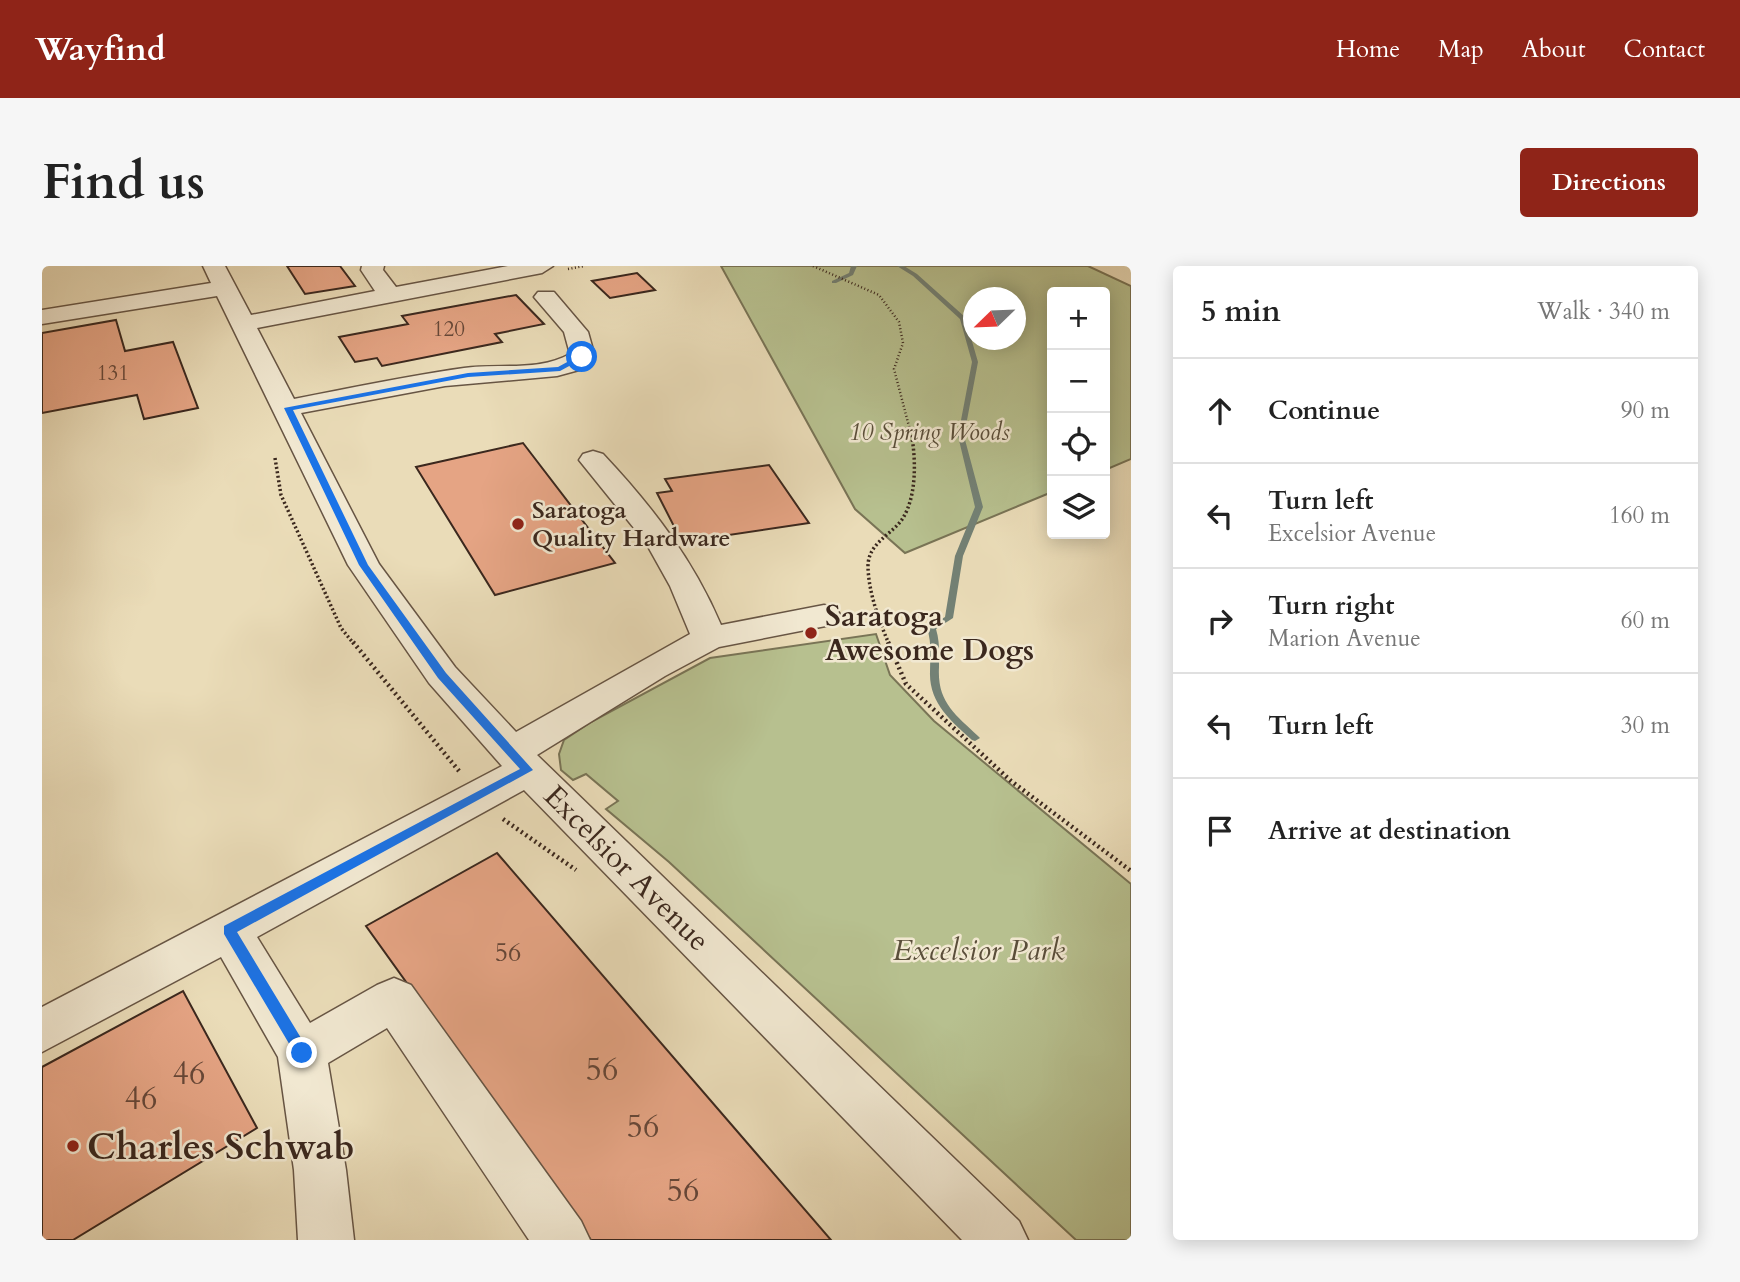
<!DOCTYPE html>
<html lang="en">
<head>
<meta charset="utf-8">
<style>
	body { margin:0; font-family:Cardo,serif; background:#f6f6f6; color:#222 }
	.controls { position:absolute; right:21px; top:21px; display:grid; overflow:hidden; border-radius:7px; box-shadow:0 4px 18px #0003 }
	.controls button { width:63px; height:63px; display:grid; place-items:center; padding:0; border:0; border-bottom:2px solid #e0e0e0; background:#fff; color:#222; font:35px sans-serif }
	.compass { position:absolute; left:921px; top:21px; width:63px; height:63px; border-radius:50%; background:#fff; box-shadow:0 4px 18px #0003; rotate:247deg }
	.stop { position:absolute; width:21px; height:21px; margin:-16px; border:5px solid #1a73e8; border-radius:50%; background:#fff }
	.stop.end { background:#1a73e8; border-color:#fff; box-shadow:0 2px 7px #0008 }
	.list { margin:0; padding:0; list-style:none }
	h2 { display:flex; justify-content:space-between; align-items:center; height:91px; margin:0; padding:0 28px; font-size:30px }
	h2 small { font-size:23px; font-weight:400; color:#767676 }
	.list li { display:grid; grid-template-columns:46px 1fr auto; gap:21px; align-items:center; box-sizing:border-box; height:105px; padding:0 28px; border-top:2px solid #e0e0e0 }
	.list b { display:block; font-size:26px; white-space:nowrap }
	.list p { margin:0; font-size:23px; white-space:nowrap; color:#767676 }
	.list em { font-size:23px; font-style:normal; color:#767676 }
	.icon { flex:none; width:38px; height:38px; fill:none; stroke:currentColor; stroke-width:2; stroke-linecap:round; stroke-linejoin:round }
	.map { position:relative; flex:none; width:1089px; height:974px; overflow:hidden; border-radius:7px }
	header { display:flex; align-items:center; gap:42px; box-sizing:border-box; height:98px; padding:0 35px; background:#8f2418; color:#fff }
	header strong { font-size:33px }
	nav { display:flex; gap:38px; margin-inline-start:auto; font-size:24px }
	.intro { display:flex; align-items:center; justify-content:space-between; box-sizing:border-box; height:168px; padding:0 42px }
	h1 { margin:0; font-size:49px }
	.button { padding:18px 32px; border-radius:7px; background:#8f2418; color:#fff; font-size:24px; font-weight:700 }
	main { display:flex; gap:42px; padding:0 42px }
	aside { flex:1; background:#fff; border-radius:7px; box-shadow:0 4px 18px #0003 }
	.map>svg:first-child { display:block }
</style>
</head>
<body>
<header>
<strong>Wayfind</strong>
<nav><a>Home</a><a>Map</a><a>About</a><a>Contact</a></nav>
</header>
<div class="intro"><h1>Find us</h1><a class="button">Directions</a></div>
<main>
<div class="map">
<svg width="1089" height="974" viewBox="0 0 1089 974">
	<rect width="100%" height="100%" fill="#eadcb8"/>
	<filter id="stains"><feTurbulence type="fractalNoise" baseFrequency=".00286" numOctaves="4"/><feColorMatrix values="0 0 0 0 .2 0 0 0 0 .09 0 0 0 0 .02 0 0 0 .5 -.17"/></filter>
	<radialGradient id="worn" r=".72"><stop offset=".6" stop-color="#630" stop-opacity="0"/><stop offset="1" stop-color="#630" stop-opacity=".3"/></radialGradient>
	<path fill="#b7c08f" stroke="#797456" stroke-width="2" fill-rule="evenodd" d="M679 0H1046L1089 20V193L1063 204V26H1010V226L863 287 813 243ZM932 32H974V74H932Z
		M834 368 848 409 892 455 1089 618V974H1034L627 596 564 543 576 535 544 508 531 514 519 504 517 488 522 474 549 456 668 392Z"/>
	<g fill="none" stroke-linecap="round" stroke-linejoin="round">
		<path fill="#738175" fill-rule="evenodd" d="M809 0H815L811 9 794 17H790V15L807 7Z
			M855 0H862L875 8 923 51 936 96 922 170 941 241 921 290 911 352 894 363C898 376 897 388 897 401 895 436 913 448 936 470L938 472 933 475 930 474C909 455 887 437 888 406 888 391 890 377 885 362L903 351 913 290 933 241 916 170 930 96 918 53 871 10Z"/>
	</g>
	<path fill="#e5a484" stroke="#3b281e" stroke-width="2" d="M245 0H298L313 20 263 28Z
		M595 7 613 24 568 32 550 15Z
		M474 29 502 58 453 68 460 76 340 100 335 92 313 96 297 71 366 58 360 50Z
		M74 54 83 85 131 76 156 142 102 153 95 129 0 147V67Z
		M481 177 573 297 453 329 374 201Z
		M727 199 767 257 640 276 615 227 630 225 623 213Z
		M455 587 789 974H549L324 660Z
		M141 725 215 862 31 974H0V801Z"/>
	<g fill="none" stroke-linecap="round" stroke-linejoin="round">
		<g stroke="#675544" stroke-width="3">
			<path id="minor" d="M161 0H183L209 49 333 25 319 4 320 0H342L341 4 354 21 466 0H511L500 7 215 62 252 133C308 122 365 110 422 102 457 97 496 106 528 88L522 66 492 31 496 26H512L546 66 553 91 537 104 515 110 403 120 259 147 337 298 413 401 474 466 648 368 628 320 604 277 537 194 541 188 551 185 561 188C609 239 651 293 679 359L782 339 794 342 799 350 794 358 677 381 623 410 495 489 977 955 986 974H920L482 524 215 671 268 757 335 719 352 712 369 719 539 955 548 974H487L345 762 286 797 304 904 312 974H256L252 904 236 791 179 691 0 786V741L460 500 387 417 306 299 175 30 0 58V44L169 17Z"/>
		</g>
		<path stroke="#3b281e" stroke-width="2.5" stroke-dasharray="1 2.5" stroke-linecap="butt" d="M771 0 837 29 857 56 861 77 852 103 869 168
			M526 3 542 0"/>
		<path stroke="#3b281e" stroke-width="3.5" stroke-dasharray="2 2.5" stroke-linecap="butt" d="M233 192 239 229 299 362 312 378
			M847 378C837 355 826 325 826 299 827 276 851 268 861 252 875 229 874 192 869 166"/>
		<path stroke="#3b281e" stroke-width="4.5" stroke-dasharray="2 3.5" stroke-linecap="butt" d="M311 376 417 505
			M846 376 864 418 969 515 1089 605
			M461 553 534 604"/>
		<use href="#minor" fill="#f1e8d1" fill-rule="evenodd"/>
	</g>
	<path fill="#1a73e8" d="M540 88 542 92 518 105 426 111 251 144 326 299 404 407 491 504 195 666 265 782V791H255L182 668V660L478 503 396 412 317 299 242 142 426 107 516 101Z"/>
	<g fill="#8f2418" stroke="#f1e8d1" stroke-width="2.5">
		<circle cx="476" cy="258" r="7"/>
		<circle cx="769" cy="367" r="7"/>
		<circle cx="31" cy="880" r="7"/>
	</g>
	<g text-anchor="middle" stroke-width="5" stroke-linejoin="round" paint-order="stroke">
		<g font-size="21" fill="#664738">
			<text x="407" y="70">120</text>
			<text x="71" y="114">131</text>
		</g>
		<g font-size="24" font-style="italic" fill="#5a4e3a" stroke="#f1e8d1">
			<text x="887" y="174">10 Spring Woods</text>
		</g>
		<g font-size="24" font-weight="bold" fill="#3b281e" stroke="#f1e8d1" text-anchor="start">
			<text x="490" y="252">Saratoga<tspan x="490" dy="28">Quality Hardware</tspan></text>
		</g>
		<g font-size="26" fill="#664738">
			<text x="466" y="695">56</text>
		</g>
		<g font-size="30" font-weight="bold" fill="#3b281e" stroke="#f1e8d1" text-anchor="start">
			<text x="783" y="360">Saratoga<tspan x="783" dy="34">Awesome Dogs</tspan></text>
		</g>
		<g font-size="30" fill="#3b281e" stroke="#f1e8d1">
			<text transform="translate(585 602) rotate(45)" y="10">Excelsior Avenue</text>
		</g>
		<g font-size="30" font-style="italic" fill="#5a4e3a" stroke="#f1e8d1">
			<text x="937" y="694">Excelsior Park</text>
		</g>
		<g font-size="32" fill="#664738">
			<text x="560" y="814">56</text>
			<text x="147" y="818">46</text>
			<text x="99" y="843">46</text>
			<text x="601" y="871">56</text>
			<text x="641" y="935">56</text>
		</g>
		<g font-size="37" font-weight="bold" fill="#3b281e" stroke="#f1e8d1" text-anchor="start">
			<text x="45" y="893">Charles Schwab</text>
		</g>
	</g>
	<rect width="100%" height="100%" filter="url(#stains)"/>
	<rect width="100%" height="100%" fill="url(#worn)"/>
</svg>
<div class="controls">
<button>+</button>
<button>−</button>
<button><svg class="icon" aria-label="locate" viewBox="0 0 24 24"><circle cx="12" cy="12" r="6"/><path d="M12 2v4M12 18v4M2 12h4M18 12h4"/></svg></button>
<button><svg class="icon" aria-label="layers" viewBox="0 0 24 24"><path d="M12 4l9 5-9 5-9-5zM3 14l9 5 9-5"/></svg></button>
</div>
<svg class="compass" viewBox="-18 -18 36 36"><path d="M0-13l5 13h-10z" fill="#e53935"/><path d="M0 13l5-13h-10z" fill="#767676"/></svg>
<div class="stop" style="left:540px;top:91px"></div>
<div class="stop end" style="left:260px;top:787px"></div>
</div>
<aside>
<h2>5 min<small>Walk · 340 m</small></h2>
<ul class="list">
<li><svg class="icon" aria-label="ahead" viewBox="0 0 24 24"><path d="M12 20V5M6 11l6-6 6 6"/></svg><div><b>Continue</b></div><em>90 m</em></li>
<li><svg class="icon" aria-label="left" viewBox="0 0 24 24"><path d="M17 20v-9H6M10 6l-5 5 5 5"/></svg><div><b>Turn left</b><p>Excelsior Avenue</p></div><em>160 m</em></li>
<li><svg class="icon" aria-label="right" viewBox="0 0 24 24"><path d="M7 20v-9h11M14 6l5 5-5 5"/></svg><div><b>Turn right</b><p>Marion Avenue</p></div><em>60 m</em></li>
<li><svg class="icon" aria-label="left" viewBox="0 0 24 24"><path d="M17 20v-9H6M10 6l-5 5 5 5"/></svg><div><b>Turn left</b></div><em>30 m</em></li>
<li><svg class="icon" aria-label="arrive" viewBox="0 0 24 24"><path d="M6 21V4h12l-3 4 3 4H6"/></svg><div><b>Arrive at destination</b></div></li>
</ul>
</aside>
</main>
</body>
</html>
